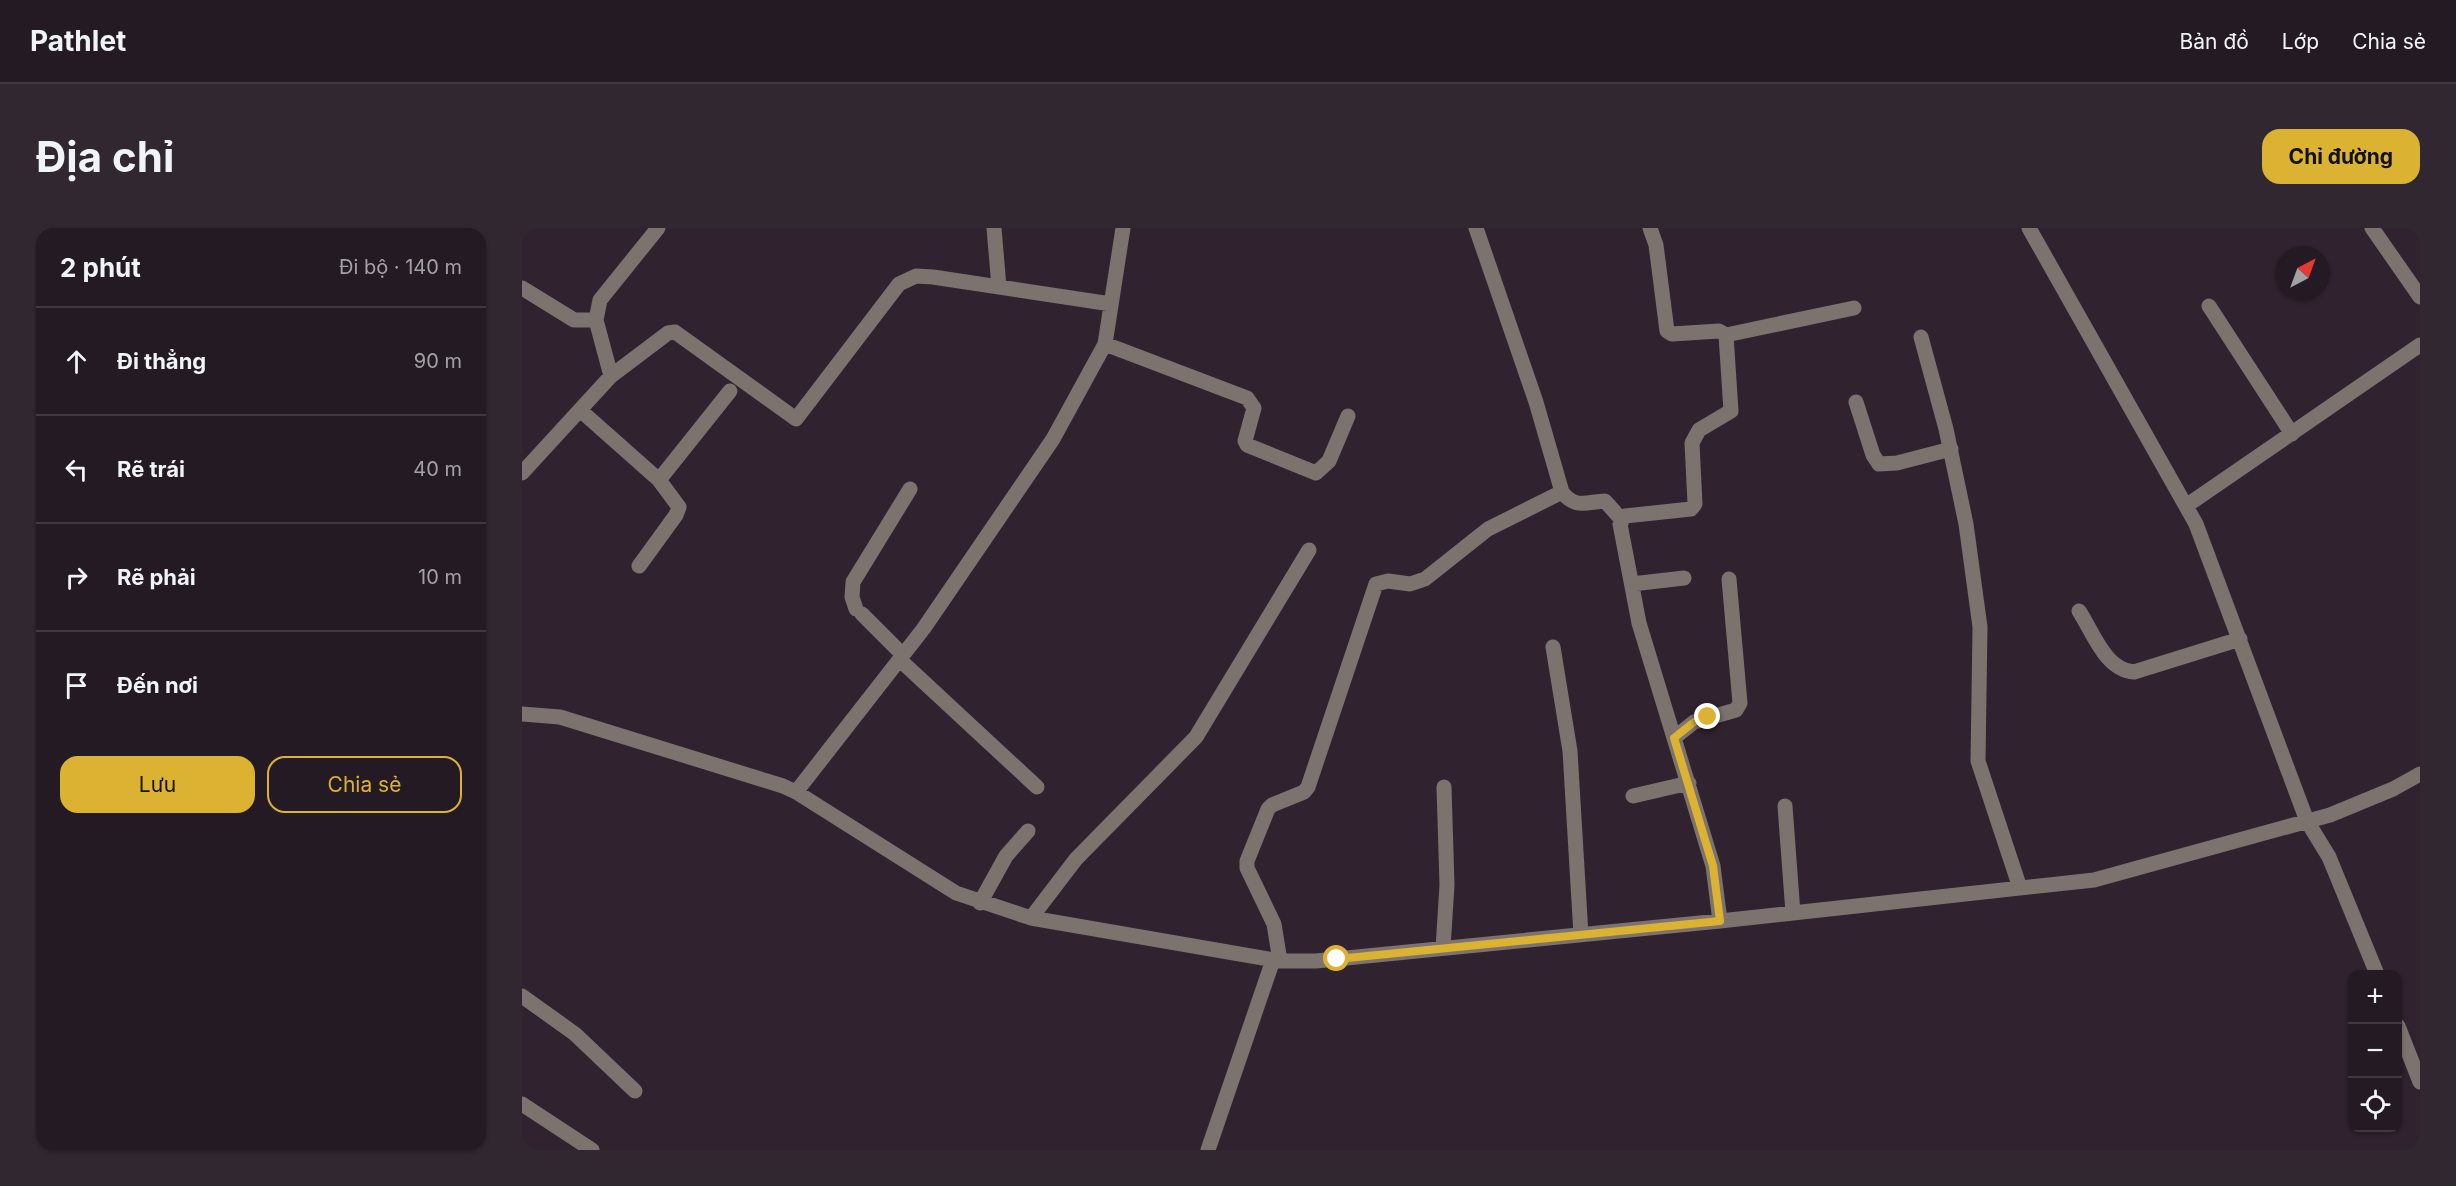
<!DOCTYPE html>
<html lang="vi">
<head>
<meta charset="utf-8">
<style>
	body { margin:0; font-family:Inter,sans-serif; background:#302730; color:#f1f3f6 }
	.controls { position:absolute; right:18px; bottom:18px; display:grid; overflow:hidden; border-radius:12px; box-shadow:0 2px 4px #0004 }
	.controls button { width:54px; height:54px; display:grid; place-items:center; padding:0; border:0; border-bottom:2px solid #413841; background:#241a23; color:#f1f3f6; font:30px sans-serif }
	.compass { position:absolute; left:1754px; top:18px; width:54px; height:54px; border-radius:50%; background:#241a23; box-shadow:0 2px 4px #0004; rotate:41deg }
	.stop { position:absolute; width:18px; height:18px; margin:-14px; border:4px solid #dcb233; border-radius:50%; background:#fff }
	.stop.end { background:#dcb233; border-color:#fff; box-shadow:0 2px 6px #0008 }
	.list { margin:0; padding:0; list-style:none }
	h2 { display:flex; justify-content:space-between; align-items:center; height:78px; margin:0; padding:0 24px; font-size:26px }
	h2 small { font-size:20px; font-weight:400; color:#a3a1a6 }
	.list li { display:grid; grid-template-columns:39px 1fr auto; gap:18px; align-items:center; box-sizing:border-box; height:108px; padding:0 24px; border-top:2px solid #413841 }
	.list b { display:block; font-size:22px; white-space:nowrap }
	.list em { font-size:20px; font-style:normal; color:#a3a1a6 }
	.actions { display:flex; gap:12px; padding:18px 24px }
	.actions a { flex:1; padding:14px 0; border:2px solid #dcb233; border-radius:18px; text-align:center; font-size:21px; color:#dcb233 }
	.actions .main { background:#dcb233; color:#111 }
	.icon { flex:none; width:33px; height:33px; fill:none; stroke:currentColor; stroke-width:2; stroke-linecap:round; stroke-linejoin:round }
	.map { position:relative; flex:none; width:1898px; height:922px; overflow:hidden; border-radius:18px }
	header { display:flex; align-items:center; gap:36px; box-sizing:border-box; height:84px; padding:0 30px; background:#241a23; border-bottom:2px solid #413841 }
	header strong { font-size:28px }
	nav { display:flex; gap:33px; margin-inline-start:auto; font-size:21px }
	.intro { display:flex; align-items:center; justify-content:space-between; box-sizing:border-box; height:144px; padding:0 36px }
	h1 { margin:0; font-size:42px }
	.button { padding:15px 27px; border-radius:18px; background:#dcb233; color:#111; font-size:21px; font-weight:700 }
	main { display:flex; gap:36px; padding:0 36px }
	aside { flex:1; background:#241a23; border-radius:18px; box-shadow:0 2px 4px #0004 }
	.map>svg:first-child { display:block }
</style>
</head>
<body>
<header>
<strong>Pathlet</strong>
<nav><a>Bản đồ</a><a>Lớp</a><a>Chia sẻ</a></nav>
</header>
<div class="intro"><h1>Địa chỉ</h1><a class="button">Chỉ đường</a></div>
<main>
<aside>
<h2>2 phút<small>Đi bộ · 140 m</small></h2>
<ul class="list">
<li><svg class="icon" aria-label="ahead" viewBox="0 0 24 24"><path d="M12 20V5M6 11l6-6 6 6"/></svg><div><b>Đi thẳng</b></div><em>90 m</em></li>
<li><svg class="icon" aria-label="left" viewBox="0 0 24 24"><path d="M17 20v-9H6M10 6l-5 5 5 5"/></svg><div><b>Rẽ trái</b></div><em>40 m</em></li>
<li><svg class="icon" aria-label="right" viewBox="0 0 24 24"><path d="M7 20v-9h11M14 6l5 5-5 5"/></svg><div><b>Rẽ phải</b></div><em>10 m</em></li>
<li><svg class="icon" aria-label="arrive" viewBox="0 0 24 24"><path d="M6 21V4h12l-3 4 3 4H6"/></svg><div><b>Đến nơi</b></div></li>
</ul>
<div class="actions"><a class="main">Lưu</a><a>Chia sẻ</a></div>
</aside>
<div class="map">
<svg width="1898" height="922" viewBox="0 0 1898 922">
	<rect width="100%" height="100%" fill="#30222f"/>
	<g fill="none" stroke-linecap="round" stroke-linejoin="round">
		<path stroke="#7c726e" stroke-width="15" d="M472 0 477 59
			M954 0 1014 174 1040 264C1053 281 1064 274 1083 273L1100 292
			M1128 0 1134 17 1145 103 1150 106 1197 103 1204 107 1332 80
			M1507 0 1674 296 1785 593 1807 629 1855 746
			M1850 0 1898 69
			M0 60 52 92H74
			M1687 78 1770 206
			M1399 109 1424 201 1444 296 1458 399 1456 533 1498 660
			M583 116 725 170 732 180 723 213 725 217 794 245 807 233 826 188
			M89 148 146 105 153 104 274 191 377 56 394 48 411 49 589 76
			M1334 174 1351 227 1357 236 1375 235 1429 221
			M58 182 137 252 157 279 154 287 117 338
			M0 245 89 148 74 92 78 72 136 0
			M137 252 208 163
			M1664 278 1898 117
			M1110 356 1162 350
			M334 381 330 369 331 354 388 261
			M1557 383C1571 404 1583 442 1612 444L1718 411
			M340 386 381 427
			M1031 419 1048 523 1059 707
			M378 432 515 559
			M0 486 38 489 261 558 274 564 434 665 509 690 758 733H794L1198 693 1572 652 1808 587 1871 561 1898 546
			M1152 510 1172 494 1214 482 1218 475 1207 351
			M274 564 402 400 531 211 583 116 601 0
			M1111 568 1167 555
			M1263 578 1271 685
			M458 675 484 628 506 603
			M509 690 554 631 674 509 787 322
			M1198 693 1191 638 1117 395 1098 296 1103 288 1169 281 1173 276 1170 215 1177 202 1209 183 1204 107
			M921 720 925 657 922 559
			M758 733 752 696 725 640V633L746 581 750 577 782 564 786 559 854 356 866 353 888 356 903 351 966 301 1040 264
			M0 768 53 806 113 863
			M1876 798 1898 854
			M0 876 70 922
			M686 922 751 732"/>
	</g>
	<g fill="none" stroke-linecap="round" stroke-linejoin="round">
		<path stroke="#dcb233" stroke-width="8" d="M815 731 1198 693 1191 638 1152 510 1172 494 1186 489"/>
	</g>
</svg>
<div class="controls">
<button>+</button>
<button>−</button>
<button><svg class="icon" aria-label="locate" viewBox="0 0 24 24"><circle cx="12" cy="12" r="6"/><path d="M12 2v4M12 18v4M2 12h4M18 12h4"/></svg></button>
</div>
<svg class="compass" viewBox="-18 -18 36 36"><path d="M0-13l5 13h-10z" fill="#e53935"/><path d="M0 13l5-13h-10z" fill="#a3a1a6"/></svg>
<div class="stop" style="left:815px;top:731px"></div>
<div class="stop end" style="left:1186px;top:489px"></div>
</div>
</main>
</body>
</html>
